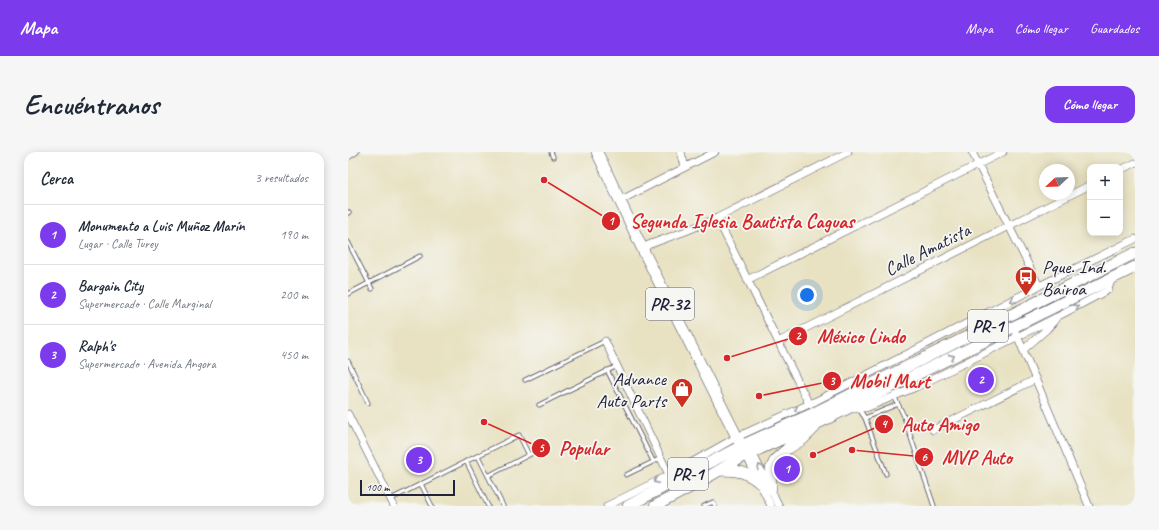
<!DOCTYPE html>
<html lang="es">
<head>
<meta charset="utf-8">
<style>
	body { margin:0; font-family:Caveat,sans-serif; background:#f6f6f7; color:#1f2937 }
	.controls { position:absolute; right:12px; top:12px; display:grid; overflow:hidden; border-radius:8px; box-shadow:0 2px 10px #0003 }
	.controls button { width:36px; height:36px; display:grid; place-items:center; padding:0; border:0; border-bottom:1px solid #e0e1e3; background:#fff; color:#1f2937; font:20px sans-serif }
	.compass { position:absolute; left:691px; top:12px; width:36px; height:36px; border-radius:50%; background:#fff; box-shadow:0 2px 10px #0003; rotate:247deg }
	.scale { position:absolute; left:12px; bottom:10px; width:95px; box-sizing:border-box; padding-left:4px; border:2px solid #22223b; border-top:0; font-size:11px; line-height:14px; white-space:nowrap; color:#22223b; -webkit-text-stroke:3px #f6f6f2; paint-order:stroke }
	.you { position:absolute; left:459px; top:143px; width:14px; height:14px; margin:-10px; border:3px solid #fff; border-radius:50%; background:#1a73e8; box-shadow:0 0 0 6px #1a73e833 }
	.badge { display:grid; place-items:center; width:26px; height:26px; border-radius:50%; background:#7c3aed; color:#fff; font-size:13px; font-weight:700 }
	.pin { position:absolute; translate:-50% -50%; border:2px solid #fff; box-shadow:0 1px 4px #0006 }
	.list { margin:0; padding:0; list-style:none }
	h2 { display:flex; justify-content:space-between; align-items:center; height:52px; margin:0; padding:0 16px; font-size:17px }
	h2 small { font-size:13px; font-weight:400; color:#747a83 }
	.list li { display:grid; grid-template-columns:26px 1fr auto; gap:12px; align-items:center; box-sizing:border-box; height:60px; padding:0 16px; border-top:1px solid #e0e1e3 }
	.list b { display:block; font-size:15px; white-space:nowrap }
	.list p { margin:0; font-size:13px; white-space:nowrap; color:#747a83 }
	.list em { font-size:13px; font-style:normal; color:#747a83 }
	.map { position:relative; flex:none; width:787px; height:354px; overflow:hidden; border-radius:12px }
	header { display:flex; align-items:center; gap:24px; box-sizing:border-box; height:56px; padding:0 20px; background:#7c3aed; color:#fff }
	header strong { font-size:19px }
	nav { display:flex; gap:22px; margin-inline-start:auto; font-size:14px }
	.intro { display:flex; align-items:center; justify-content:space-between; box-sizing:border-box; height:96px; padding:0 24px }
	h1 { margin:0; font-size:28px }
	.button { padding:10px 18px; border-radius:12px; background:#7c3aed; color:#fff; font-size:14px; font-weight:700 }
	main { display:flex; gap:24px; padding:0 24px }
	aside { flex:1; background:#fff; border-radius:12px; box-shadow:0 2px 10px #0003 }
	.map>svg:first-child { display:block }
</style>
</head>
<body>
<header>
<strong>Mapa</strong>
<nav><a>Mapa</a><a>Cómo llegar</a><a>Guardados</a></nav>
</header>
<div class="intro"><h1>Encuéntranos</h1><a class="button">Cómo llegar</a></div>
<main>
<aside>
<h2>Cerca<small>3 resultados</small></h2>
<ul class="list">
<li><span class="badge">1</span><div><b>Monumento a Luis Muñoz Marín</b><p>Lugar · Calle Turey</p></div><em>190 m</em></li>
<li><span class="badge">2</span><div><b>Bargain City</b><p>Supermercado · Calle Marginal</p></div><em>200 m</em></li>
<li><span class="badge">3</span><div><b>Ralph's</b><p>Supermercado · Avenida Angora</p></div><em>450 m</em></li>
</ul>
</aside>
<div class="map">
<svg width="787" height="354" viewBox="0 0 787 354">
	<rect width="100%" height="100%" fill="#f6f6f2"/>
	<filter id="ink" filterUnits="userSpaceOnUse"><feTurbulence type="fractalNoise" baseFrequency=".025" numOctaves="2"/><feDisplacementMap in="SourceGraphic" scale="8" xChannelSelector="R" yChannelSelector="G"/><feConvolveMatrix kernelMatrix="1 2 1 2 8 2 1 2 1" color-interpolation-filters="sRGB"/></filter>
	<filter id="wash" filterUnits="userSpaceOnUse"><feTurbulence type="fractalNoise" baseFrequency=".012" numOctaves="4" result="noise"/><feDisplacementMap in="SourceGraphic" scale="16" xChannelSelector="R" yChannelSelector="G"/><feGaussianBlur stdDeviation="0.9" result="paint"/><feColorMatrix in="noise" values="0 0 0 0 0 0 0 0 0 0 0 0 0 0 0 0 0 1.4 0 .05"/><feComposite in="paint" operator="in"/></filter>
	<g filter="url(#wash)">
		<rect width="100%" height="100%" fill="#e8e2c2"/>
	</g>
	<g filter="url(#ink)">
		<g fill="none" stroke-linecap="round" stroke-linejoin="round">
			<g stroke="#403f4f" stroke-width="5">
				<path id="lane" d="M203 0 205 5
					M0 6 9 0
					M0 61 1 60
					M0 90 24 137
					M0 142 72 104
					M0 209 20 251
					M259 218 305 309
					M177 228 257 189
					M546 244 555 262 586 354
					M191 253 269 214
					M511 257 517 266 550 252
					M517 266 538 322
					M130 304 155 354
					M118 309 140 354
					M278 323 313 306
					M140 324 194 296
					M73 332 84 354
					M43 347 171 283 181 303
					M356 354 365 350 367 354"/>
			</g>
			<g stroke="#403f4f" stroke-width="8">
				<path id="street" d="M333 0 337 15
					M624 0 691 134
					M772 18 787 11
					M271 49 367 0
					M369 66 461 252
					M295 99 300 93 338 79 369 66 500 0
					M399 128 655 0
					M668 181 741 354
					M257 189 321 323
					M430 190 742 33
					M675 198 699 177 707 168
					M506 256H518L568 235 709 165 760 138 764 126
					M0 262 46 354
					M585 278 688 227
					M404 300 431 354
					M398 303 423 354
					M259 354 321 323 389 285 468 249 691 134 787 87"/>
			</g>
			<g stroke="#403f4f" stroke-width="12">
				<path id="primary" d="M249 0 295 98 396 299
					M373 318C390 318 399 320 412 331
					M423 336V317L428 307 439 297 455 287 467 275
					M280 354 393 294 464 262 787 101
					M307 354 337 338 398 303 472 270 787 115"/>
			</g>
			<use href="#lane" stroke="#fff" stroke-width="3.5"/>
			<use href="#street" stroke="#fff" stroke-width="7"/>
			<use href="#primary" stroke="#fff" stroke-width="11"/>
		</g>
		<defs><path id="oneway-chevron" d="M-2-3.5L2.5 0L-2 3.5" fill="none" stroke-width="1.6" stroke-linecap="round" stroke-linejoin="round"/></defs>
		<g stroke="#9c9ca7">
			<use href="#oneway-chevron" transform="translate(665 148) rotate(153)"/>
			<use href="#oneway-chevron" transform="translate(728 155) rotate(-28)"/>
			<use href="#oneway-chevron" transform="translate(604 205) rotate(-26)"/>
			<use href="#oneway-chevron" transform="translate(449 258) rotate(156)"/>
			<use href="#oneway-chevron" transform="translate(412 315) rotate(-117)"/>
			<use href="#oneway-chevron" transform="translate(308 329) rotate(153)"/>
		</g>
	</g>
	<defs>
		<g id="bus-pin" transform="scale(1.15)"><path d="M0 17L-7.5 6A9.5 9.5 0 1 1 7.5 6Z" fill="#c8321e" stroke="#f6f6f2"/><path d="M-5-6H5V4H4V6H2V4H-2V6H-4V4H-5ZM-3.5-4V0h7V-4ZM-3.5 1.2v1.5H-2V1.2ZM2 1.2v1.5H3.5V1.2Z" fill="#fff"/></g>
		<g id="shop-pin" transform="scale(1.15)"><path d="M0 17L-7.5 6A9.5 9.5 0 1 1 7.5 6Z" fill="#c8321e" stroke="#f6f6f2"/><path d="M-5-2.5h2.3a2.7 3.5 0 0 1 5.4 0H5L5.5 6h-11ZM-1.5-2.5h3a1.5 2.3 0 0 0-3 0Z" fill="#fff"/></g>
	</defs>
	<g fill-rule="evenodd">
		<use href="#bus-pin" x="678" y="125"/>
		<use href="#shop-pin" x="334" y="237"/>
	</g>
	<g text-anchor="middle" stroke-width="3.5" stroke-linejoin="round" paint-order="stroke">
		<g fill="#f6f6f2" stroke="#626272" stroke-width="1">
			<rect x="298" y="136" width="48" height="32" rx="3"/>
			<rect x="620" y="158" width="40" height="32" rx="3"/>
			<rect x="320" y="306" width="40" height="32" rx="3"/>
		</g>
		<g font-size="18" font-weight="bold" fill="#22223b">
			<text x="322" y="158">PR-32</text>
			<text x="640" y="180">PR-1</text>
			<text x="340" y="328">PR-1</text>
		</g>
		<g font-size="19" fill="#22223b" stroke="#f6f6f2">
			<text transform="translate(579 97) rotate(-27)" y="7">Calle Amatista</text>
		</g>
		<g font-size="19" fill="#22223b" stroke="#f6f6f2" text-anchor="start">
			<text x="694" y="121">Pque. Ind.<tspan x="694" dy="22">Bairoa</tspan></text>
			<text x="318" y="233" text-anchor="end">Advance<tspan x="318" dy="22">Auto Parts</tspan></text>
		</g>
	</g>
	<path fill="none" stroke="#d62828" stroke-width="1.5" d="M196 28L263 69M379 206L450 184M411 244L484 229M465 303L536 272M136 270L193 296M504 298L576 305"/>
	<g fill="#d62828" stroke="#f6f6f2" stroke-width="1.5">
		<circle cx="196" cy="28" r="4"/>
		<circle cx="379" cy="206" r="4"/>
		<circle cx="411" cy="244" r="4"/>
		<circle cx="465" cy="303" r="4"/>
		<circle cx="136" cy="270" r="4"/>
		<circle cx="504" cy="298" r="4"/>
		<circle cx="263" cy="69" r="10"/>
		<circle cx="450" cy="184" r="10"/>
		<circle cx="484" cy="229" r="10"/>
		<circle cx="536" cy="272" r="10"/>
		<circle cx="193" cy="296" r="10"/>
		<circle cx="576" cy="305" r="10"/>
	</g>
	<g font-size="12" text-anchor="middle" font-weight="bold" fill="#fff">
		<text x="263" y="73">1</text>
		<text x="450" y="188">2</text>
		<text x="484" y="233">3</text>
		<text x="536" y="276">4</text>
		<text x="193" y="300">5</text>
		<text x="576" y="309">6</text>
	</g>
	<g font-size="20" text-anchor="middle" font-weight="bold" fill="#d62828" stroke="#f6f6f2" stroke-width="3.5" stroke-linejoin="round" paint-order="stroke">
		<text x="394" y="76">Segunda Iglesia Bautista Caguas</text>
		<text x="513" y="191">México Lindo</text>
		<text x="542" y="236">Mobil Mart</text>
		<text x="592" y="279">Auto Amigo</text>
		<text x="236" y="303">Popular</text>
		<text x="629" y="312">MVP Auto</text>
	</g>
</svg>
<div class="controls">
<button>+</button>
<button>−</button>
</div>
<svg class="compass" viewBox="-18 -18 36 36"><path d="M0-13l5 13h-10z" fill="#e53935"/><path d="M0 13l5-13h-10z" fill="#747a83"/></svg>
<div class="scale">100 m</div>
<div class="you"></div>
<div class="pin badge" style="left:439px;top:317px">1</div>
<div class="pin badge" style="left:633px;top:228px">2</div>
<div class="pin badge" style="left:71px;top:308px">3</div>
</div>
</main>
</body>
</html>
